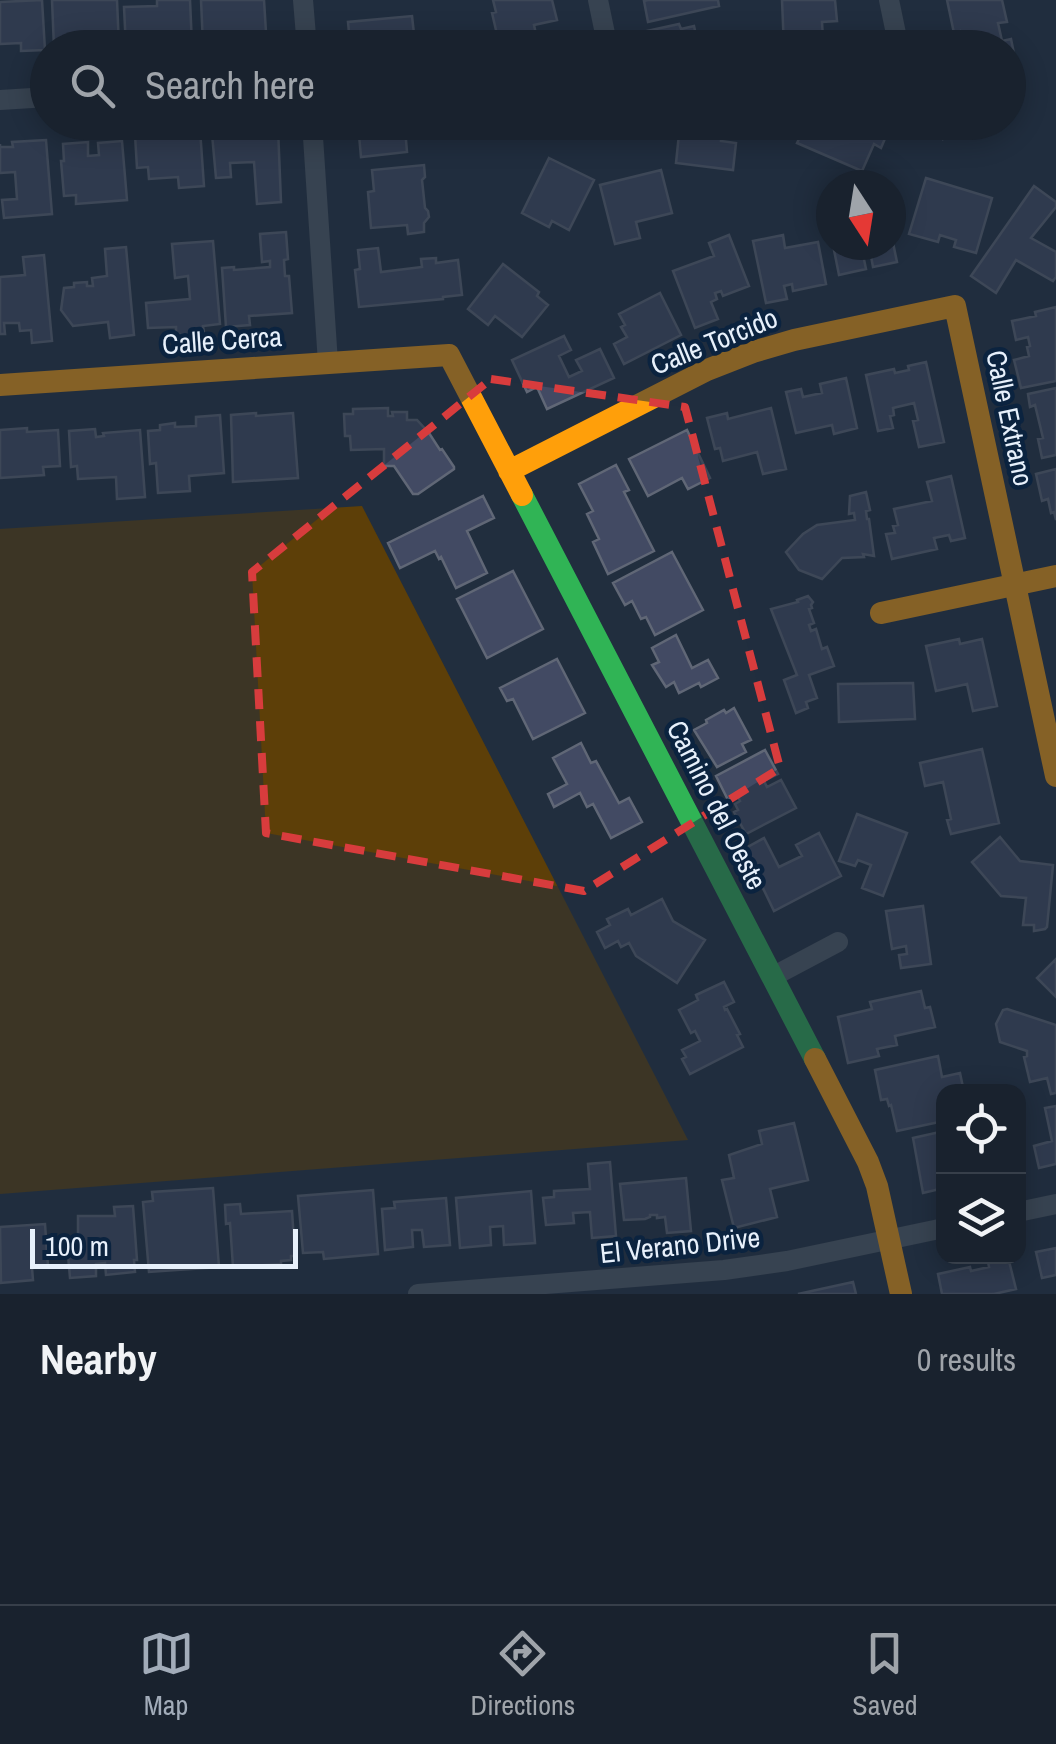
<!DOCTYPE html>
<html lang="en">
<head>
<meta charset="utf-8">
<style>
	body { margin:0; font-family:"Archivo Narrow",sans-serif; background:#222a36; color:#f1f3f6 }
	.controls { position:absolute; right:30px; bottom:30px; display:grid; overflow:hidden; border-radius:20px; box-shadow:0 5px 25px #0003 }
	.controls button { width:90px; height:90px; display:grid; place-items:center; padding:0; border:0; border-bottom:2px solid #373f4a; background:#19222e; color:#f1f3f6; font:50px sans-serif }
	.compass { position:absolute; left:816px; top:170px; width:90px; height:90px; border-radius:50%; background:#19222e; box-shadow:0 5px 25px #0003; rotate:168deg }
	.scale { position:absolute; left:30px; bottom:25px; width:268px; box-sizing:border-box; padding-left:10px; border:5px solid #e7f0fb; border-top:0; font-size:28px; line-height:35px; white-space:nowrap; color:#e7f0fb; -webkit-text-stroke:8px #0b233f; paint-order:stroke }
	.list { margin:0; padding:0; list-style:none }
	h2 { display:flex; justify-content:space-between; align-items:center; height:130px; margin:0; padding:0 40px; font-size:42px }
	h2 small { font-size:32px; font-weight:400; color:#9fa4aa }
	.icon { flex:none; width:55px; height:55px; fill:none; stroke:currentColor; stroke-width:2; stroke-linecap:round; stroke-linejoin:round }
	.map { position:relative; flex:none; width:1056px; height:1294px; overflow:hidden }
	.search { position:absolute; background:#19222e; box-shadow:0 5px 25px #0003; left:30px; right:30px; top:30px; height:110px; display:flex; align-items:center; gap:25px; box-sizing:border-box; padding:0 35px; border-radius:55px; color:#9fa4aa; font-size:38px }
	.sheet { height:310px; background:#19222e }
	nav { display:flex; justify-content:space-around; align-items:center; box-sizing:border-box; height:140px; border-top:2px solid #373f4a; background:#19222e; font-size:28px; color:#9fa4aa }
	nav a { display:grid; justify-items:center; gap:5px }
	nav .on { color:#a2acb9 }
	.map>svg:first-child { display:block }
</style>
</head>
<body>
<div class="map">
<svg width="1056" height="1294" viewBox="0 0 1056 1294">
	<rect width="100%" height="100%" fill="#212e3e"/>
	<path fill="#5d3f08" d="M362 506 688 1140 0 1194V529Z"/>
	<path fill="#424a63" stroke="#606776" stroke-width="2.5" d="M42 0 45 50 21 51V43L0 44V2Z
		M52 0H117L119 46 102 47 101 42 78 44V48H54Z
		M157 0H190L192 45 126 48 124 7 157 6Z
		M201 0H264L266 32 238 33V42L203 45Z
		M493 0H552L557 20 534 25 536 34 499 43 492 13 496 12Z
		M648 0H718L719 6 648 22 644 1Z
		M782 0H835L837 21 822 22 823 39 837 38 838 48H784Z
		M947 0H1002L1007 22 998 23 1002 41 1011 39 1017 68 1008 70V48H964L960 31 954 33Z
		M412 16 415 43 397 45V48H356V44H350L348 22Z
		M679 24 681 29 694 26 699 48H651L647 31Z
		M371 122H416V127L405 128 407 152 361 157 359 135 372 134Z
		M489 122H547L548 129 526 134 523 123 491 131Z
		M681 122H738L737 134 722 132 721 141 736 143 733 170 676 163 679 134 693 136 694 128 680 127Z
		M807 122H892L881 148 874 144 862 171 797 143Z
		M921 122H985L987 126 971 134 968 127 943 139 939 129 934 131 931 126 924 129Z
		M266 126V128H278L281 202 257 204 254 162 230 163 231 177 216 178 212 134 240 131 239 127Z
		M200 129 204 186 179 188 178 177 149 179 148 167 137 168 135 135 157 133V138L175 137V132Z
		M46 140 52 214 4 218 2 200 17 199 15 172 0 173V144V147H13L12 142Z
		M122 141 127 200 76 204V195L64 196 61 161H64L63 144 88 142V156L99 155 98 143Z
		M549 158 594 180 569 230 552 221 549 227 522 213Z
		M424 165 425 177 422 180 425 208 428 211 429 217 424 223V232L408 234 407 225 371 228 368 192 374 191 372 170Z
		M661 170 672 213 636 222 640 238 615 244 600 185Z
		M926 178 992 198 976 253 954 247 956 240 940 235 938 242 909 234Z
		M1034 186 1056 202V207L1031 238 1056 252V277L1053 281 1016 260 996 293 971 276Z
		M286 232 288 259 284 260 285 276H289L292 313 249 316 250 325 226 327 222 268 234 267V270L270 267V261L262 262 260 234Z
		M891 233 897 262 873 267 869 245H891Z
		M729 235 749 286 723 296 721 291 715 293 717 299 711 302 718 319 695 328 673 271 714 256 709 243Z
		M783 235 785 248 818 242 826 284 793 291 792 284 784 286 787 299 766 303 753 241Z
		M213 241 220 324 203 326 204 333 176 335V327L148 328 146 303 190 299 188 276 175 278 172 244Z
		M833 245H861L866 269 839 275Z
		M126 247 134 335 110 338 108 322 73 326 61 310 64 288 74 287V283L87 282V286H93L92 278 107 276 105 249Z
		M378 248 381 272 422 267 421 259 436 258V263L458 260 462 295 443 297V299L359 307 355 270 360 269 358 250Z
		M44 255 52 341 32 343 31 330 20 331 19 323H4L5 334H0V277L25 275 23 257Z
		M503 264 539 292 537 296 548 305 522 337 495 316 488 325 468 309Z
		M660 293 681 335 624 364 614 344 627 337 621 327 625 325 619 314Z
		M1056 307V381L1021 388 1014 360 1029 356 1027 347 1030 346 1028 337 1016 340 1012 321 1036 316 1035 312Z
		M564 336 571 350 559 356 569 377 582 371 576 360 600 349 614 378 547 409 537 387 527 392 512 360Z
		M926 362 944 442 919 447 913 421 918 420 914 403 893 408 894 415 890 416 893 428 878 431 866 375 894 369 895 373 909 370 908 366Z
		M846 378 857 428 834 434 832 425 796 433 786 392 801 389 803 397 822 393 820 384Z
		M1056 388V455L1042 458 1038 439 1043 438 1035 405 1030 407 1028 394Z
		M388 408V416H393L392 412H407V420H417L429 433 440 450 442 449 454 467V469L418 494H413L394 466H384V449L351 450 350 436H345L344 414H353V409Z
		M771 408 786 469 763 474 757 452 723 461 720 448 715 449 707 418 727 413 728 419Z
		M256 413V416L293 413 298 478 233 482 231 415Z
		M220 415 224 473 189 476 190 491 158 493 156 463 150 464 148 431 160 430V425L175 423V427L196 426V417Z
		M27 428V432L58 430 60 466 43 467 44 475 0 478V430Z
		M95 429 96 437 104 436 103 433 140 430 145 497 117 499 116 477 78 479 77 466 71 467 69 431Z
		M687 430 710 478 688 489 682 478 648 496 629 459Z
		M616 465 629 490 624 492 654 551 608 574 593 542 599 539 587 514 593 511 579 484Z
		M1056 469V520L1054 512 1051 513 1048 499 1042 501 1036 474Z
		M951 476 965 538 951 541 949 535 934 538 937 549 892 559 886 534 895 533 893 526 898 525 894 509 932 501 927 482Z
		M866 492 870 510 866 511 867 519H869L874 556 863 554 864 557 842 558 822 579 799 570 786 552 803 534 817 525 855 520 854 513 849 514 850 496Z
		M483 496 494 518 467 531 487 573 456 588 441 557 439 559 435 551 400 568 388 543Z
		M672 552 703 610 655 635 646 617 641 619 632 601 625 605 613 583Z
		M513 571 543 629 487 658 457 599Z
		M808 596 813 602 811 605 812 608 809 609 814 623 809 625 811 631 816 629 822 649 827 647 834 666 809 675 817 698 806 702 808 708 796 713 784 680 797 675 771 609 798 602 797 600Z
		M676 635 692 668 708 660 718 678 701 687 699 683 679 693 674 682 666 687 652 665 659 662 652 648Z
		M959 639 960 644 982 639 997 706 973 711 967 684 936 691 926 646Z
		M557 659 585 713 533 739 513 699 507 701 500 688Z
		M913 683 915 719 839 722 838 684Z
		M734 708 751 740 742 744 746 752 717 767 694 730 707 723 706 720 724 710 726 713Z
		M581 743 591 763 596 761 619 803 629 798 642 822 611 838 593 804 587 807 580 793 554 807 548 794 567 784 553 758Z
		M982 749 999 823 951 834 947 820 951 819 943 782 925 786 920 763Z
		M765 750 778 774 764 781 767 787 781 780 796 808 746 834 734 812 738 810 735 804 740 801 737 795 728 800 716 776Z
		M857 814 907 833 883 896 862 888 871 865 858 860 855 866 839 861Z
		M819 833 841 876 774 911 744 849 764 838 779 867 802 856 796 845Z
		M1000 837 1020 861 1053 865 1047 927 1045 929 1034 931V925H1023L1026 898 1001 896 972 862Z
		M662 899 673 921 705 940 677 983 636 956 629 943 621 947 618 941 605 948 597 932 610 925 607 919 628 909 631 915Z
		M923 906 931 964 901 968 899 955 907 954 906 946 892 949 886 911Z
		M1056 959V997L1037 978Z
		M724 982 734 1002 724 1007 725 1010 727 1009 740 1034 737 1035 743 1047 690 1074 682 1059 686 1057 682 1050 700 1041 695 1031 691 1033 679 1010 698 1000 696 995Z
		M921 991 925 1008 930 1007 935 1027 895 1036 897 1045 877 1049 879 1056 848 1063 838 1017 872 1009 870 1002Z
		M1007 1009 1056 1025V1093L1051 1094 1047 1078 1030 1082 1024 1057 1027 1056V1051L1000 1042 996 1024 1003 1010Z
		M938 1056 942 1077 960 1073 964 1092H944V1121L897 1131 891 1105 889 1106 887 1099 881 1100 875 1070Z
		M1056 1106V1164L1039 1168 1034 1146 1052 1141 1045 1108Z
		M794 1123 808 1180 770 1189 777 1217 734 1228 722 1180 734 1178 729 1155 762 1144 759 1131Z
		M944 1131V1188L923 1193 913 1138Z
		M610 1162 616 1236 592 1238 590 1212 573 1213 574 1223 546 1225 543 1198 554 1197V1191L590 1189 588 1164Z
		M686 1178 691 1231 667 1233 665 1217 657 1218V1215H650V1217L645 1219 624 1220 620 1184Z
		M213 1188 219 1267 149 1272 143 1202 153 1201 152 1192Z
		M373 1190 378 1254 324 1259 323 1252 303 1253 298 1196Z
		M531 1191 535 1243 504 1245 503 1226 490 1227 491 1245 460 1248 456 1198Z
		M446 1198 450 1245 424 1247 422 1230H412L413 1247 385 1250 382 1209 395 1208 394 1202Z
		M240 1204 241 1214 292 1211 295 1256H291V1260L281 1261V1264L233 1267 230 1223 226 1224 225 1205Z
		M133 1206 137 1260H134L135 1272 106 1275 105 1263 96 1264V1276L70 1278 68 1255 78 1254V1216H115L114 1207Z
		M45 1224 48 1266 32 1268 33 1280 1 1283 0 1227Z
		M1056 1248V1275L1042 1278 1036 1252Z
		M1008 1257 1016 1289 994 1294H942L938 1274 970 1267 971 1271 989 1267 988 1262Z
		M853 1282 856 1294H798Z"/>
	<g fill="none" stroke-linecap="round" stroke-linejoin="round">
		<path stroke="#535d68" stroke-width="20" d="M303 0 307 48
			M598 0 608 48
			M889 0 899 48
			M0 100 48 97
			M312 122 328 363
			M608 122V125
			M772 977 838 942
			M1018 1212 1056 1204
			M418 1294 724 1270 787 1261 944 1228"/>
		<path stroke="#30b455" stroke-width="22" d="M522 495 815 1059"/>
		<path stroke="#ff9f0a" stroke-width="22" d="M0 385 449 355 522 495
			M509 471 707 370 753 352 794 340 955 306 1056 776
			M881 613 1056 576
			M815 1059 868 1162 877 1186 901 1294"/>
	</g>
	<path d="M0 0H1056V1294H0ZM491 379 685 407 780 768 584 891 266 833 252 572Z" fill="#212e3e" fill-opacity=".55" fill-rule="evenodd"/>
	<path fill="none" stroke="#d83c3d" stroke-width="8" stroke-dasharray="20 12" stroke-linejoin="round" d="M491 379 685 407 780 768 584 891 266 833 252 572Z"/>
	<g text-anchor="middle" stroke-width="9" stroke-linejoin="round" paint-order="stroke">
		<g font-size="28" fill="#e7f0fb" stroke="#0b233f">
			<text transform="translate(222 340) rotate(-4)" y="10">Calle Cerca</text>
			<text transform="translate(714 341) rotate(-22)" y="10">Calle Torcido</text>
			<text transform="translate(1010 418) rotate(78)" y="10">Calle Extrano</text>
			<text transform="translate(717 805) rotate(63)" y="10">Camino del Oeste</text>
			<text transform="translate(680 1245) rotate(-6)" y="10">El Verano Drive</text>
		</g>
	</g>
</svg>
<div class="controls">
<button><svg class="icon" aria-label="locate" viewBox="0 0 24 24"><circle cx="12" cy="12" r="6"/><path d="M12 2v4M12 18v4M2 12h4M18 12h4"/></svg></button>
<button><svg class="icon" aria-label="layers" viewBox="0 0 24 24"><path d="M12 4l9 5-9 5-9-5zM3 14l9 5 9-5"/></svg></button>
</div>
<svg class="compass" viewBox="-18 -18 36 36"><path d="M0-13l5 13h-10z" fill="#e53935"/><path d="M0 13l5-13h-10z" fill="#9fa4aa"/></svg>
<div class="scale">100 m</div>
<div class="search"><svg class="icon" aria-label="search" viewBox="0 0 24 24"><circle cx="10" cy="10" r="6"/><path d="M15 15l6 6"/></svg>Search here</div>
</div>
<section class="sheet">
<h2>Nearby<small>0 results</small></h2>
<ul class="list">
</ul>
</section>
<nav>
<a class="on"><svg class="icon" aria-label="map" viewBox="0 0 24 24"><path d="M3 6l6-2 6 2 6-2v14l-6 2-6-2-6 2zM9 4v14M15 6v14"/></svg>Map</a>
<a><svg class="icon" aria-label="directions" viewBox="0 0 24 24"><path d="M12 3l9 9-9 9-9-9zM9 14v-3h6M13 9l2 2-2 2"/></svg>Directions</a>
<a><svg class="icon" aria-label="saved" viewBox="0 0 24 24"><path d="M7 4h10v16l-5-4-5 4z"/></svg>Saved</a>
</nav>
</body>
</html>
